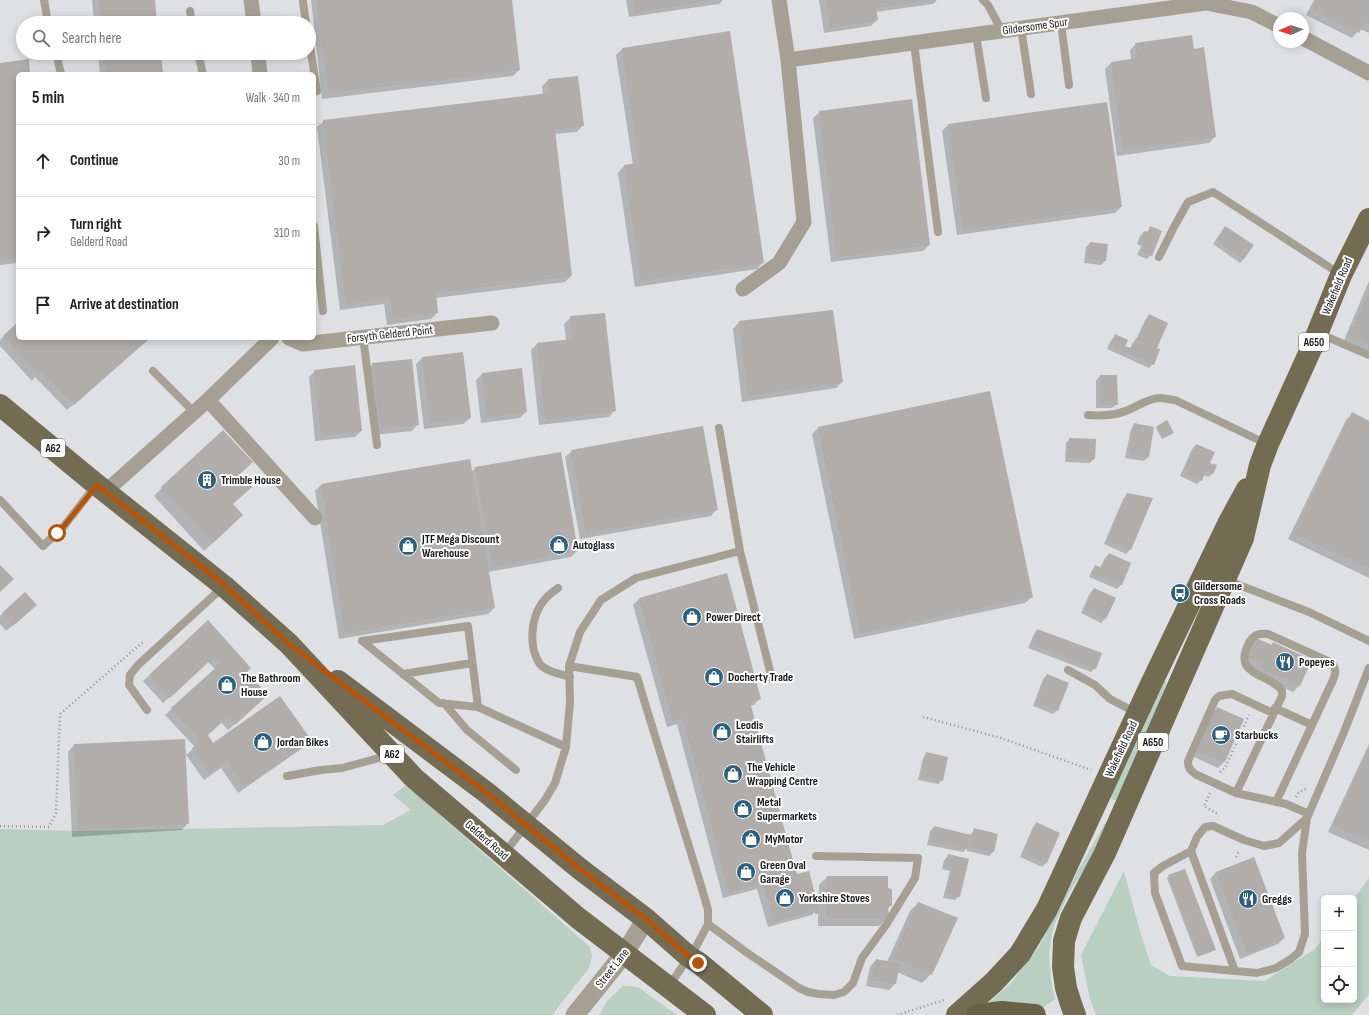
<!DOCTYPE html>
<html lang="en">
<head>
<meta charset="utf-8">
<style>
	body { margin:0; font-family:"Sofia Sans Condensed",sans-serif; background:#f2f2f2; color:#222 }
	.controls { position:absolute; right:12px; bottom:12px; display:grid; overflow:hidden; border-radius:6px; box-shadow:0 2px 10px #0003 }
	.controls button { width:36px; height:36px; display:grid; place-items:center; padding:0; border:0; border-bottom:1px solid #e0e0e0; background:#fff; color:#222; font:20px sans-serif }
	.compass { position:absolute; left:1273px; top:12px; width:36px; height:36px; border-radius:50%; background:#fff; box-shadow:0 2px 10px #0003; rotate:267deg }
	.stop { position:absolute; width:12px; height:12px; margin:-9px; border:3px solid #b45309; border-radius:50%; background:#fff }
	.stop.end { background:#b45309; border-color:#fff; box-shadow:0 1px 4px #0008 }
	.list { margin:0; padding:0; list-style:none }
	h2 { display:flex; justify-content:space-between; align-items:center; height:52px; margin:0; padding:0 16px; font-size:17px }
	h2 small { font-size:13px; font-weight:400; color:#767676 }
	.list li { display:grid; grid-template-columns:26px 1fr auto; gap:12px; align-items:center; box-sizing:border-box; height:72px; padding:0 16px; border-top:1px solid #e0e0e0 }
	.list b { display:block; font-size:15px; white-space:nowrap }
	.list p { margin:0; font-size:13px; white-space:nowrap; color:#767676 }
	.list em { font-size:13px; font-style:normal; color:#767676 }
	.icon { flex:none; width:22px; height:22px; fill:none; stroke:currentColor; stroke-width:2; stroke-linecap:round; stroke-linejoin:round }
	.map { position:relative; flex:none; width:1369px; height:1015px; overflow:hidden }
	.search { position:absolute; background:#fff; box-shadow:0 2px 10px #0003; left:16px; top:16px; width:300px; height:44px; display:flex; align-items:center; gap:10px; box-sizing:border-box; padding:0 14px; border-radius:22px; color:#767676; font-size:15px }
	.panel { position:absolute; background:#fff; box-shadow:0 2px 10px #0003; left:16px; top:72px; width:300px; height:268px; border-radius:6px }
	.map>svg:first-child { display:block }
</style>
</head>
<body>
<div class="map">
<svg width="1369" height="1015" viewBox="0 0 1369 1015">
	<rect width="100%" height="100%" fill="#dee0e3"/>
	<path fill="#b8cfc1" d="M1163 681H1166L1165 689 1119 799 1113 800 1109 796Z
		M405 786 427 802 444 819 590 947 592 956 589 968 552 1015H0V829L78 831 383 825 411 810 393 795Z
		M1105 823 1107 827 1089 862 1069 893 1053 928 1049 954 1051 980 1055 999 1040 1010 983 1008 1011 983 1039 947 1070 885Z
		M1124 871 1139 928 1151 965 1170 976 1265 981 1315 949 1324 937V1000H1354V898L1369 878V994L1352 1015H1096L1090 999 1081 955Z
		M623 986H631L639 988 677 1015H599L608 1000Z"/>
	<path fill="#0003" d="M92 0H154L156 23H94Z
		M311 0H511L519 70 513 76 322 99Z
		M626 0H723L719 4 629 17Z
		M819 0H937L933 4 876 12 877 20 871 26 824 33Z
		M1314 0H1369V33L1360 29 1352 38 1306 15Z
		M1136 44 1193 50 1215 137 1209 143 1117 156 1105 69 1111 63 1131 60 1130 50Z
		M623 48 763 262 757 269 635 287 618 173 624 166 633 165 616 55Z
		M98 53H160L162 74H100Z
		M0 64 29 74H18V263L0 265Z
		M577 77 583 125 577 132 554 134 571 276 565 282 435 298 437 313 431 319 387 325 384 304 340 310 317 127 324 121 543 95 542 86 548 80Z
		M820 112 929 245 923 251 831 262 813 118Z
		M948 125 1121 207 1115 213 957 235 942 131Z
		M1151 227V255L1147 259 1137 255 1141 246 1137 244 1140 236 1144 232 1146 233Z
		M1225 227 1244 259 1240 263 1213 244Z
		M1090 243 1105 261 1101 265 1084 263 1086 247Z
		M1369 281V356L1342 345Z
		M1149 316 1156 349 1153 364 1149 368 1107 349 1111 340 1115 336 1124 346 1130 349 1132 344 1136 340 1145 320Z
		M571 317 615 410 609 417 539 425 531 350 537 344 566 340 564 324Z
		M739 322 842 382 836 388 742 402 733 329Z
		M18 323V338H150L67 410 35 377 32 381 0 346V340Z
		M462 353 470 418 463 424 424 429 416 364 422 358Z
		M373 364 418 424 412 431 374 435 366 371Z
		M315 371 361 431 355 437 315 441 309 377Z
		M482 374 526 412 520 418 481 423 476 380Z
		M1100 376 1117 404 1112 408H1096V380Z
		M989 393 1032 597 1025 603 854 639 812 434 818 428Z
		M1352 414 1369 422V578L1288 539 1346 420Z
		M1135 424 1153 428 1148 457 1144 461 1125 458 1131 429Z
		M1157 426 1171 434 1162 439 1156 428Z
		M1070 439 1095 440 1094 459 1090 463 1065 462 1066 443Z
		M1196 445 1209 463 1213 473 1209 477 1203 475 1201 480 1197 484 1180 476 1192 449Z
		M572 451 717 509 711 516 580 539 565 457Z
		M560 453 577 551 571 557 488 572 494 608 488 614 339 639 315 491 321 485 470 460 471 472 476 468Z
		M239 474 232 504 234 523 204 551 154 496 162 488Z
		M1127 494 1152 499 1130 550 1126 554 1104 544 1123 499Z
		M1109 554 1130 563 1121 585 1117 589 1089 577 1092 570 1096 566 1100 568 1105 558Z
		M1094 589 1105 619 1101 623 1081 613 1090 593Z
		M25 594 30 611 6 631 0 624V616Z
		M640 598 760 698 754 705 750 706 796 875 815 898 819 893V885L827 877 887 889 891 905 887 910 888 917 879 926H818V914H815V912L812 915 768 927 757 889 723 898 677 724 667 727 633 605Z
		M208 622 246 672 260 701 228 730 221 722 206 736 213 745 310 741 304 747 238 793 221 768 204 780 186 755 195 747 165 715 215 669 208 662 163 703 143 681Z
		M1038 630 1095 668 1091 672 1028 648 1034 634Z
		M1256 639 1271 646 1273 643 1311 661 1299 686 1293 692 1256 675 1242 663 1250 645Z
		M1047 675 1057 710 1053 714 1033 706 1043 679Z
		M1217 708 1224 762 1218 768 1192 756 1211 714Z
		M184 740 188 823 182 830 72 837 68 752 74 745Z
		M1369 744V850L1328 832Z
		M927 753 942 780 938 784 918 780 923 758Z
		M1037 823 1046 863 1042 867 1020 857 1033 827Z
		M934 827 970 835 975 829 993 852 989 856 967 851V848L963 852 927 845 930 831Z
		M948 856 968 860 959 896 955 900 943 898 950 871 942 869 944 860Z
		M1254 858 1284 938 1278 944 1240 959 1210 879 1216 872Z
		M1184 870 1213 951 1197 957 1167 878Z
		M918 903 931 974 922 983 897 972 895 984 889 990 866 986 870 967 876 960 887 962 910 911Z"/>
	<path fill="#b0adab" d="M98 0H155L157 23H101Z
		M317 0H512L520 70 328 93Z
		M633 0H708V1L635 12Z
		M826 0H922V1L876 8 878 20 830 28Z
		M1316 0H1369V24L1365 22 1359 33 1312 9Z
		M730 31 764 263 641 281 624 165 639 163 622 48Z
		M1192 35 1194 49 1204 47 1216 137 1123 150 1111 62 1138 58 1135 43Z
		M104 53H161L163 74H107Z
		M29 59 30 74H18V258L0 260V63Z
		M578 76 584 126 555 129 572 276 436 293 438 313 393 319 390 298 346 304 323 120 549 93 548 79Z
		M912 99 930 245 837 257 819 111Z
		M1107 102 1122 207 963 230 948 124Z
		M1150 226 1162 231 1152 256 1141 251 1144 242 1140 240 1144 231 1148 232Z
		M1225 226 1254 245 1244 259 1216 240Z
		M1090 242 1108 244 1106 261 1088 259Z
		M1369 291V344L1350 336Z
		M833 310 843 382 748 396 739 321Z
		M605 313 616 411 545 419 537 343 573 339 570 316Z
		M1149 314 1168 323 1157 348 1160 349 1154 365 1111 345 1115 334 1128 340 1125 346 1131 348 1136 338 1138 339Z
		M18 322V338H150L74 405 41 371 39 375 3 336Z
		M463 352 471 418 430 423 422 357Z
		M412 359 419 425 380 429 372 363Z
		M355 365 362 431 321 436 314 370Z
		M522 368 527 412 487 417 482 373Z
		M1100 375H1117L1118 405H1100Z
		M990 391 1033 597 860 633 818 427Z
		M1352 412 1369 421V569L1294 533Z
		M1167 420 1174 433 1164 438 1157 426Z
		M1134 423 1154 427 1149 457 1129 454Z
		M703 426 718 510 586 533 571 450Z
		M223 430 253 462 240 474 252 487 233 504 243 515 213 543 161 487Z
		M1069 438 1096 439 1095 459 1068 458Z
		M1196 444 1215 452 1210 463 1217 465 1213 474 1206 471 1202 481 1184 472Z
		M561 452 578 551 493 567 475 467Z
		M470 459 495 608 345 633 321 484Z
		M1127 493 1153 498 1131 550 1107 540Z
		M1109 553 1131 563 1122 585 1092 573 1095 565 1102 568Z
		M0 565 14 579 0 592Z
		M727 573 761 699 750 702 789 846 797 874 809 871 819 909 774 922 763 883 729 893 683 718 673 721 639 598Z
		M1094 588 1116 598 1106 619 1085 609Z
		M25 592 37 605 13 626 2 613Z
		M208 620 251 668 247 672 268 695 235 725 228 717 208 735 213 743 280 696 312 741 245 787 227 762 210 774 192 748 201 741 171 708 221 663 215 656 170 698 149 675Z
		M1037 629 1102 653 1096 669 1032 644Z
		M1256 638 1272 645 1273 642 1312 660 1300 686 1261 668 1263 664 1247 657Z
		M1047 674 1069 683 1058 711 1036 702Z
		M1217 707 1244 719 1225 762 1197 750Z
		M185 739 189 824 78 831 74 744Z
		M1369 748V841L1334 825Z
		M926 752 948 757 943 781 921 776Z
		M1036 822 1060 833 1047 863 1023 853Z
		M934 826 971 835 968 849 930 841Z
		M974 828 998 834 994 852 970 847Z
		M948 854 969 859 960 897 947 894 953 867 945 866Z
		M1254 857 1285 938 1247 953 1216 872Z
		M1185 869 1216 950 1199 956 1168 875Z
		M827 876H888V888L892 889V906H888L889 918H826V906H823V888H827Z
		M918 902 958 918 932 975 893 958Z
		M876 959 900 963 896 984 871 980Z"/>
	<g fill="none" stroke-linecap="round" stroke-linejoin="round">
		<path stroke="#929496" stroke-width="2.5" stroke-dasharray="1 3" stroke-linecap="butt" d="M923 717 1001 738 1091 770
			M1220 772 1225 768 1249 715
			M1210 793 1204 806 1218 814
			M1296 797 1299 792 1306 789
			M0 826 49 827 56 813 60 714 143 642
			M1236 857 1240 850
			M897 1015 944 1000"/>
		<path stroke="#a5a093" stroke-width="8" d="M44 0 48 23
			M983 0 988 5 1002 31
			M303 2 306 23
			M190 11 192 23
			M1061 23 1069 85
			M1021 28 1031 94
			M976 34 986 98
			M309 40 317 91H314
			M914 43 938 232
			M56 53 61 74
			M198 53 203 74
			M314 226 323 311
			M1159 257 1174 227 1188 202 1213 192 1340 274
			M1318 333 1369 355
			M363 337 377 445
			M153 371 194 412
			M1088 415C1102 416 1115 416 1128 410 1138 406 1149 398 1160 398 1165 398 1170 400 1175 400L1267 444
			M719 428 740 551
			M0 500 43 546 64 526 96 485
			M1226 580 1309 612 1369 641
			M558 588C554 591 549 595 546 598 533 612 530 634 534 651 536 657 538 664 543 667 551 673 561 674 570 677
			M569 666 637 677 702 889 708 910V924
			M1068 670 1095 685 1110 699 1137 713
			M403 674 472 663
			M444 703 467 730 516 770
			M478 707 468 626 362 641 439 703 478 707 566 747
			M1275 708 1312 725 1276 802
			M147 710 129 685 130 675 138 665 224 586
			M287 776 321 770 342 768 390 755
			M1236 793 1195 774C1190 770 1188 768 1188 761L1215 700 1219 696 1232 694 1273 713
			M1309 814 1286 804 1236 793 1282 696V691L1279 687C1261 672 1232 673 1250 641 1254 634 1261 633 1268 634L1330 662C1337 668 1336 672 1333 680L1312 725
			M1191 851 1163 866 1154 873 1155 893 1182 966 1257 973 1276 968 1291 959 1299 952 1305 934 1302 853 1307 818
			M504 854 545 800 555 783 566 747 570 702 569 666 580 632 601 600 636 578 740 551 772 679
			M1235 971 1191 851 1197 837 1205 827 1213 826 1244 840 1264 846 1279 843 1307 818 1344 732 1369 668
			M669 986 697 945 708 924 746 952 799 988 808 992 819 994 834 995 844 992 853 983 862 958 886 925 915 878 918 858 816 856"/>
		<path stroke="#a5a093" stroke-width="15" d="M251 0 254 23
			M779 0 788 60
			M1303 38 1369 73
			M258 53 260 74
			M743 289 779 263 804 222 788 60 1206 3 1252 12 1279 26
			M289 338 303 344 492 323
			M208 400 315 518
			M106 491 208 400 272 338"/>
		<path stroke="#a5a093" stroke-width="19" d="M575 1015 624 954 646 919"/>
		<path stroke="#736c53" stroke-width="22" d="M0 405 97 485 224 586 289 644 414 778 578 918 705 1015
			M338 681 487 793 580 869 646 919 688 956 699 963 762 1015
			M957 1015 994 982 1020 954 1047 909 1151 684 1229 522 1247 489
			M1075 1015 1071 1004 1066 988 1063 967 1064 941 1071 918 1105 853 1243 538 1260 465 1268 444 1311 349 1341 275 1369 219"/>
		<path stroke="#6a6248" stroke-width="22" d="M977 1015 1002 1012 1035 1015"/>
	</g>
	<g fill="none" stroke-linecap="round" stroke-linejoin="round">
		<path stroke="#b45309" stroke-width="5" d="M57 533 64 526 97 485 216 578 289 644 487 793 580 869 646 919 688 956 698 963"/>
	</g>
	<defs>
		<g id="building-disc" transform="scale(1)"><circle r="9.5" fill="#2d5f7c" stroke="#fff"/><path d="M-4-6H4V6H1V3H-1V6H-4ZM-2.5-4.3h1.7v1.8h-1.7ZM.8-4.3h1.7v1.8H.8ZM-2.5-1h1.7V.8h-1.7ZM.8-1h1.7V.8H.8Z" fill="#fff"/></g>
		<g id="shop-disc" transform="scale(1)"><circle r="9.5" fill="#2d5f7c" stroke="#fff"/><path d="M-5-2.5h2.3a2.7 3.5 0 0 1 5.4 0H5L5.5 6h-11ZM-1.5-2.5h3a1.5 2.3 0 0 0-3 0Z" fill="#fff"/></g>
		<g id="bus-disc" transform="scale(1)"><circle r="9.5" fill="#2d5f7c" stroke="#fff"/><path d="M-5-6H5V4H4V6H2V4H-2V6H-4V4H-5ZM-3.5-4V0h7V-4ZM-3.5 1.2v1.5H-2V1.2ZM2 1.2v1.5H3.5V1.2Z" fill="#fff"/></g>
		<g id="restaurant-disc" transform="scale(1)"><circle r="9.5" fill="#2d5f7c" stroke="#fff"/><path d="M-5-6h1v4h1v-4h1v4h1v-4h1v5L-1.5 .5V6h-2V.5L-5-1ZM5-6V6H3V1.5H1.5Q1.5-4 5-6Z" fill="#fff"/></g>
		<g id="cafe-disc" transform="scale(1)"><circle r="9.5" fill="#2d5f7c" stroke="#fff"/><path d="M-5.5-4.5H6V0H3Q3 3.5 0 3.5H-2.5Q-5.5 3.5-5.5 0ZM3-3.2v2h1.7v-2ZM-6 4.5H4V6H-6Z" fill="#fff"/></g>
	</defs>
	<g fill-rule="evenodd">
		<use href="#building-disc" x="207" y="480"/>
		<use href="#shop-disc" x="559" y="545"/>
		<use href="#shop-disc" x="408" y="546"/>
		<use href="#bus-disc" x="1180" y="593"/>
		<use href="#shop-disc" x="692" y="617"/>
		<use href="#restaurant-disc" x="1285" y="662"/>
		<use href="#shop-disc" x="714" y="677"/>
		<use href="#shop-disc" x="227" y="685"/>
		<use href="#shop-disc" x="722" y="732"/>
		<use href="#cafe-disc" x="1221" y="735"/>
		<use href="#shop-disc" x="263" y="742"/>
		<use href="#shop-disc" x="733" y="774"/>
		<use href="#shop-disc" x="743" y="809"/>
		<use href="#shop-disc" x="751" y="839"/>
		<use href="#shop-disc" x="746" y="872"/>
		<use href="#shop-disc" x="785" y="898"/>
		<use href="#restaurant-disc" x="1248" y="899"/>
	</g>
	<g text-anchor="middle" stroke-width="4" stroke-linejoin="round" paint-order="stroke">
		<g fill="#fff" stroke="#5d5d5e" stroke-width="1">
			<rect x="1299" y="333" width="30" height="18" rx="3"/>
			<rect x="41" y="439" width="24" height="18" rx="3"/>
			<rect x="1138" y="733" width="30" height="18" rx="3"/>
			<rect x="380" y="745" width="24" height="18" rx="3"/>
		</g>
		<g font-size="11" font-weight="bold" fill="#171819">
			<text x="1314" y="346">A650</text>
			<text x="53" y="452">A62</text>
			<text x="1153" y="746">A650</text>
			<text x="392" y="758">A62</text>
		</g>
		<g font-size="12" fill="#171819" stroke="#fff">
			<text transform="translate(1035 26) rotate(-8)" y="4">Gildersome Spur</text>
			<text transform="translate(1337 286) rotate(-67)" y="4">Wakefield Road</text>
			<text transform="translate(390 334) rotate(-6)" y="4">Forsyth Gelderd Point</text>
			<text transform="translate(1121 749) rotate(-65)" y="4">Wakefield Road</text>
			<text transform="translate(487 840) rotate(41)" y="4">Gelderd Road</text>
			<text transform="translate(612 968) rotate(-52)" y="4">Street Lane</text>
		</g>
		<g font-size="12" font-weight="bold" fill="#171819" stroke="#fff" text-anchor="start">
			<text x="221" y="484">Trimble House</text>
			<text x="422" y="543">JTF Mega Discount<tspan x="422" dy="14">Warehouse</tspan></text>
			<text x="573" y="549">Autoglass</text>
			<text x="1194" y="590">Gildersome<tspan x="1194" dy="14">Cross Roads</tspan></text>
			<text x="706" y="621">Power Direct</text>
			<text x="1299" y="666">Popeyes</text>
			<text x="728" y="681">Docherty Trade</text>
			<text x="241" y="682">The Bathroom<tspan x="241" dy="14">House</tspan></text>
			<text x="736" y="729">Leodis<tspan x="736" dy="14">Stairlifts</tspan></text>
			<text x="1235" y="739">Starbucks</text>
			<text x="277" y="746">Jordan Bikes</text>
			<text x="747" y="771">The Vehicle<tspan x="747" dy="14">Wrapping Centre</tspan></text>
			<text x="757" y="806">Metal<tspan x="757" dy="14">Supermarkets</tspan></text>
			<text x="765" y="843">MyMotor</text>
			<text x="760" y="869">Green Oval<tspan x="760" dy="14">Garage</tspan></text>
			<text x="799" y="902">Yorkshire Stoves</text>
			<text x="1262" y="903">Greggs</text>
		</g>
	</g>
</svg>
<div class="controls">
<button>+</button>
<button>−</button>
<button><svg class="icon" aria-label="locate" viewBox="0 0 24 24"><circle cx="12" cy="12" r="6"/><path d="M12 2v4M12 18v4M2 12h4M18 12h4"/></svg></button>
</div>
<svg class="compass" viewBox="-18 -18 36 36"><path d="M0-13l5 13h-10z" fill="#e53935"/><path d="M0 13l5-13h-10z" fill="#767676"/></svg>
<div class="stop" style="left:57px;top:533px"></div>
<div class="stop end" style="left:698px;top:963px"></div>
<div class="search"><svg class="icon" aria-label="search" viewBox="0 0 24 24"><circle cx="10" cy="10" r="6"/><path d="M15 15l6 6"/></svg>Search here</div>
<section class="panel">
<h2>5 min<small>Walk · 340 m</small></h2>
<ul class="list">
<li><svg class="icon" aria-label="ahead" viewBox="0 0 24 24"><path d="M12 20V5M6 11l6-6 6 6"/></svg><div><b>Continue</b></div><em>30 m</em></li>
<li><svg class="icon" aria-label="right" viewBox="0 0 24 24"><path d="M7 20v-9h11M14 6l5 5-5 5"/></svg><div><b>Turn right</b><p>Gelderd Road</p></div><em>310 m</em></li>
<li><svg class="icon" aria-label="arrive" viewBox="0 0 24 24"><path d="M6 21V4h12l-3 4 3 4H6"/></svg><div><b>Arrive at destination</b></div></li>
</ul>
</section>
</div>
</body>
</html>
